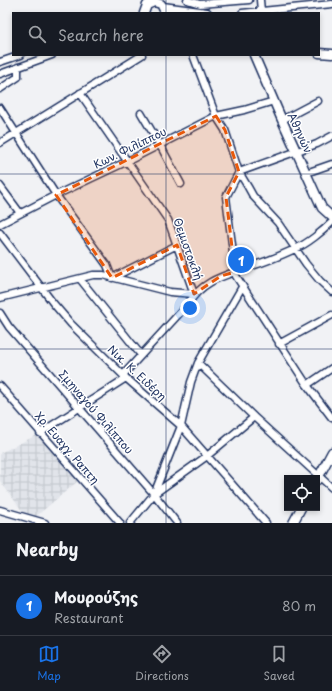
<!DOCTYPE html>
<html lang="en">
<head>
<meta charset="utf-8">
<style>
	body { margin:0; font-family:"Playpen Sans",sans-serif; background:#242831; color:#f1f3f6 }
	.controls { position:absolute; right:12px; bottom:12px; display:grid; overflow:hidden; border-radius:0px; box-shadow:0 2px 6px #0003 }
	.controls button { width:36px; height:36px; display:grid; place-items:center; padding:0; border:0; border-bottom:1px solid #363941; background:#171b24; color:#f1f3f6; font:20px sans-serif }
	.you { position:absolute; left:190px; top:308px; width:14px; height:14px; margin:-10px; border:3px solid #fff; border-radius:50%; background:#1a73e8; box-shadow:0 0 0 6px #1a73e833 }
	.badge { display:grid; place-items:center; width:26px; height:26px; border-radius:50%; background:#1a73e8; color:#fff; font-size:13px; font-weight:700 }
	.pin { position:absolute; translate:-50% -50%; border:2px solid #fff; box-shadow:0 1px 4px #0006 }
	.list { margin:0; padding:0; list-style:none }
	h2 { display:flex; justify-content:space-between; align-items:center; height:52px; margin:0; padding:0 16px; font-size:17px }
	h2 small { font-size:13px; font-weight:400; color:#9ea1a6 }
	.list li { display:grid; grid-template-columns:26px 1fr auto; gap:12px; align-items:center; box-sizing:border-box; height:60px; padding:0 16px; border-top:1px solid #363941 }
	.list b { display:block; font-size:15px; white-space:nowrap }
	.list p { margin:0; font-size:13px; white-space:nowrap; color:#9ea1a6 }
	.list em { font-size:13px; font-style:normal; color:#9ea1a6 }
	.icon { flex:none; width:22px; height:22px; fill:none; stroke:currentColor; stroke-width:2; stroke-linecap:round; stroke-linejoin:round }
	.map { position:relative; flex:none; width:332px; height:523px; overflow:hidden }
	.search { position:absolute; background:#171b24; box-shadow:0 2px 6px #0003; left:12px; right:12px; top:12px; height:44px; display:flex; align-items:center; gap:10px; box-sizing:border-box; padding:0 14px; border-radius:0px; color:#9ea1a6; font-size:15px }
	.sheet { height:112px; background:#171b24 }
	nav { display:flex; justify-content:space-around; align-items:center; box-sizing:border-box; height:56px; border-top:1px solid #363941; background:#171b24; font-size:11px; color:#9ea1a6 }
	nav a { display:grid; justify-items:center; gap:2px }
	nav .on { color:#1a73e8 }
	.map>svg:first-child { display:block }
</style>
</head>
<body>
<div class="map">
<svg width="332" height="523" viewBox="0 0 332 523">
	<defs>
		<pattern id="industrial-grid" width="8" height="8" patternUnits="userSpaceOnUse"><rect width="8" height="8" fill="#e1e4ea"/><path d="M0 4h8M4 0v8" fill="none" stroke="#c0c4cb"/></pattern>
	</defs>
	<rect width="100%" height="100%" fill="#f1f2f5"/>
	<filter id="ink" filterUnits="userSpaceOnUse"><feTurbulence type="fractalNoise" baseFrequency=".025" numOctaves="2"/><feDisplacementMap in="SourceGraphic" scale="8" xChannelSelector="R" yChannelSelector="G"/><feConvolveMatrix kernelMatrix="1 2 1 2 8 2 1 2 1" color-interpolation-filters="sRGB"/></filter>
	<g filter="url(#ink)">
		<path fill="url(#industrial-grid)" d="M37 435 78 481 34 518 26 516 0 481V453Z"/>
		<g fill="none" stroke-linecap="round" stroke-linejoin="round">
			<g stroke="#1b2f5e" stroke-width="9">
				<path id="minor" d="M187 0 200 4 249 0
					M260 0 261 11
					M242 13 332 4
					M193 55 216 116 225 130 239 172 248 187 253 196 278 223 306 264 320 281 332 292
					M0 62 21 55
					M0 74 52 55
					M0 89 18 77V67
					M80 93 168 220 194 294
					M0 108 56 195 107 265 112 278 177 245
					M141 113 160 145 181 184
					M282 120 318 101
					M0 143 142 55
					M239 172 226 197 236 276 307 385 332 418
					M239 172 317 144 332 136
					M306 173 332 164
					M0 186 20 213
					M0 224 56 195 128 161 216 116 244 110 274 101
					M0 233 53 303 71 324 126 378 181 426 266 523
					M80 279 141 355
					M0 298 93 275H103L170 292 194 294
					M0 313 9 327 154 494 177 523
					M279 344 332 315
					M198 363 254 417 332 488
					M123 375 188 304C203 280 224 276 249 267 265 262 280 256 295 249 307 244 323 231 332 222
					M307 385 332 368
					M0 386 120 523
					M40 433 126 378
					M154 494 207 456 254 417
					M0 510 45 523
					M130 523 154 494 181 426 191 382 198 363 242 287"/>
			</g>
			<g stroke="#1b2f5e" stroke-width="11">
				<path id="major" d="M163 7 207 13
					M144 13 147 5 154 2 161 4 165 12
					M319 53 332 54
					M254 55 282 120 322 208 332 217
					M317 480 332 452
					M293 523 301 508"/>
			</g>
			<use href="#minor" stroke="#fff" stroke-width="6"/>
			<use href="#major" stroke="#fff" stroke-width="8"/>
		</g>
	</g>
	<path fill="#e8590c" fill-opacity="0.2" stroke="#e8590c" stroke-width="3" stroke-dasharray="8 5" stroke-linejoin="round" d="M216 116 225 130 239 172 226 197 235 272 221 276 194 294 177 245 112 278 56 195Z"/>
	<path fill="none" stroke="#1b2f5e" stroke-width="1" stroke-opacity="0.55" d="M166 0V13M166 55V523M0 174H332M0 349H332"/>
	<g text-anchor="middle" stroke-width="3" stroke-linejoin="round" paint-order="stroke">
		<g font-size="11" fill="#1b2f5e" stroke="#fff">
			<text transform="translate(300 133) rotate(65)" y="4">Αθηνών</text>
			<text transform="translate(130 148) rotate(-26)" y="4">Κων. Φιλίππου</text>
			<text transform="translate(188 249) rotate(70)" y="4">Θεμιστοκλή</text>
			<text transform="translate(137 373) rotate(43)" y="4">Νικ. Κ. Ειδέρη</text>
			<text transform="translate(96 412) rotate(49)" y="4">Σμηναγού Φιλίππου</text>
			<text transform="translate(67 448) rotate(49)" y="4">Χρ. Ευαγγ. Ραπτη</text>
		</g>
	</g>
</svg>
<div class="controls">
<button><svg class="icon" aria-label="locate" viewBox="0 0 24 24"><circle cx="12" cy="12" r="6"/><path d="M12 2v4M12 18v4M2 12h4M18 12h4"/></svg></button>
</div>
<div class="you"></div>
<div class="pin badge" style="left:241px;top:260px">1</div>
<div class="search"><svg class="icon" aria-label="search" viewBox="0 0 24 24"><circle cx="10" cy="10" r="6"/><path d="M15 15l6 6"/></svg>Search here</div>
</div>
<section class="sheet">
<h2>Nearby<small></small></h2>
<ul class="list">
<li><span class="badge">1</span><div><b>Μουρούζης</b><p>Restaurant</p></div><em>80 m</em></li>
</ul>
</section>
<nav>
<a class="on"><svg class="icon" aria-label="map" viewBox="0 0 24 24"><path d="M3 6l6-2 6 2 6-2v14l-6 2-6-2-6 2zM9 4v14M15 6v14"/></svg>Map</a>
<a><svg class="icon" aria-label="directions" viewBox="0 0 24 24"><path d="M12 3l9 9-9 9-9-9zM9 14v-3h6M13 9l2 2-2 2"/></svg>Directions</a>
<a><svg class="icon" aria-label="saved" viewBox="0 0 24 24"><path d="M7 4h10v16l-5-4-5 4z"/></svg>Saved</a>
</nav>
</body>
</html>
